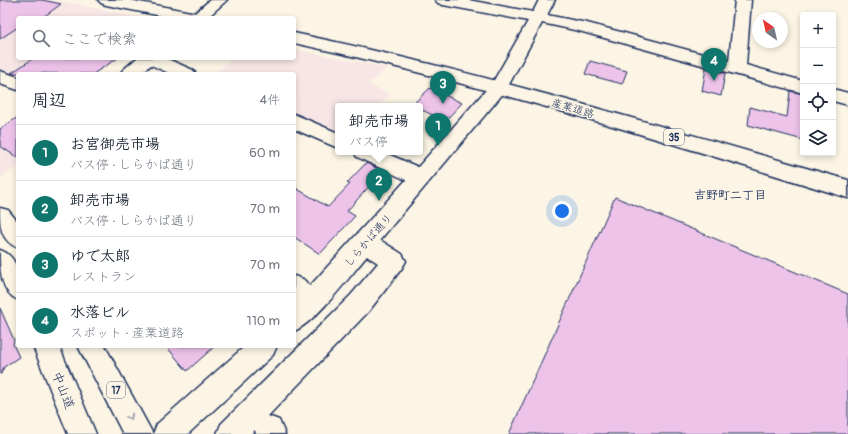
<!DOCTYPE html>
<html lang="ja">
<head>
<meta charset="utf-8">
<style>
	body { margin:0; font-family:Pangolin,"Klee One",sans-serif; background:#f2f2f3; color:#1f2937 }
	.controls { position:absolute; right:12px; top:12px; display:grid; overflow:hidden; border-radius:4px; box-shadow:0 2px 6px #0003 }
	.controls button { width:36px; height:36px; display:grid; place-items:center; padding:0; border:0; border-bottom:1px solid #e0e1e3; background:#fff; color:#1f2937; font:20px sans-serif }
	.compass { position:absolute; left:752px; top:12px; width:36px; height:36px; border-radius:50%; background:#fff; box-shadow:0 2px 6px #0003; rotate:326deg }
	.you { position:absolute; left:562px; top:211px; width:14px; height:14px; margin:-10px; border:3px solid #fff; border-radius:50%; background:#1a73e8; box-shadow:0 0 0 6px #1a73e833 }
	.badge { display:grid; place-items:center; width:26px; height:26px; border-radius:50%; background:#0f766e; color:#fff; font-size:13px; font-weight:700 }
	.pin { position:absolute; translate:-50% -33px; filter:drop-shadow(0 1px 2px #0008) }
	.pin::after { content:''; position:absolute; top:21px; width:14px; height:12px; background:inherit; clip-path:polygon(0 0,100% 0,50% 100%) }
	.popup { position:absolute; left:335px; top:103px; width:88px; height:52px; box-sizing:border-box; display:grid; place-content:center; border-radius:4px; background:#fff; filter:drop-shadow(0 1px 3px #0005); font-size:13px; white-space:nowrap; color:#747a83 }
	.popup b { font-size:15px; color:#1f2937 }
	.popup::after { content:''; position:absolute; left:50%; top:100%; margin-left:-8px; border:8px solid transparent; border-top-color:#fff }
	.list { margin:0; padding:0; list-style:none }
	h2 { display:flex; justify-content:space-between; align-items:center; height:52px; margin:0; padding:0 16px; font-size:17px }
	h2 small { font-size:13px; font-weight:400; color:#747a83 }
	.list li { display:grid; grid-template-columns:26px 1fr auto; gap:12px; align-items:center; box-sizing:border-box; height:56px; padding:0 16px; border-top:1px solid #e0e1e3 }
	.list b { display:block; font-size:15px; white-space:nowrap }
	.list p { margin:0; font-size:13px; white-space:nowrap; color:#747a83 }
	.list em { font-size:13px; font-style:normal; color:#747a83 }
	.icon { flex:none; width:22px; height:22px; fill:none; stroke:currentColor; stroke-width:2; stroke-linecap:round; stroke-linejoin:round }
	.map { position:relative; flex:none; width:848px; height:434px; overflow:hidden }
	.search { position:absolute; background:#fff; box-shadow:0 2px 6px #0003; left:16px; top:16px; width:280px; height:44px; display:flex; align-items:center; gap:10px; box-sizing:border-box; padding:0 14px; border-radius:4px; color:#747a83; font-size:15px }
	.panel { position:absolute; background:#fff; box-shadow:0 2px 6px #0003; left:16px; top:72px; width:280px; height:276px; border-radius:4px }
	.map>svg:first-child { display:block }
</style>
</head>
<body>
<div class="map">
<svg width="848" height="434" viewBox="0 0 848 434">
	<rect width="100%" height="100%" fill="#fcf5e5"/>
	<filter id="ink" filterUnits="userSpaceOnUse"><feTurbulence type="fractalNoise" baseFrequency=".025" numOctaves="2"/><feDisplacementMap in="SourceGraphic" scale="8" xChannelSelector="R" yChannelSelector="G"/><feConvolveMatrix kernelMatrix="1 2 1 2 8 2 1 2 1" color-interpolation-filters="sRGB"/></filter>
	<g filter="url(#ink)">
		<path fill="#f8e6e6" d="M0 0H54L144 18H18V58H85L62 74H18V78L0 71Z
			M294 49 388 68 368 84 390 95 378 106H338V134L294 115V74H215L232 58H294Z
			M18 116V166L0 178V128Z"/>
		<path fill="#edc3ea" stroke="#1b2f5e" d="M0 0H42L61 4 42 18H18V27L0 39Z
			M34 58H118L93 74 11 73Z
			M590 61 627 71 622 84 585 74Z
			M706 68 725 73 721 96 702 91Z
			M430 88 462 103 445 121 420 109V106L412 105Z
			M790 91 803 94V140L748 125 750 107 787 117Z
			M18 117V158L0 146V129Z
			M366 163 383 171 347 211 355 216 320 254 294 237V187L328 207 350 184 347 183Z
			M615 197 848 294V434H509Z
			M0 308 14 340 13 344 19 357 4 367 1 374H0Z
			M166 346H215L187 371Z"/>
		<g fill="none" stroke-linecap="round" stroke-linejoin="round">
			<g stroke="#1b2f5e" stroke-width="3">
				<path id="minor" d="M210 0H227L207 18H189Z
					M435 0H468L533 12 539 0H555L547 15 587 23 729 61 735 0H751L746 65 803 81V93L579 31 542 23 506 90 380 240 402 254 406 261 402 268 369 311 268 416 279 420 285 434H256L255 430 251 434H217L221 424 351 295 378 263 367 256C350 276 316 322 294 331V276L303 279 310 286 406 180 357 157 354 152H383L418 167 493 82 528 21 443 5 438 3Z
					M137 58H165L193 70 196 74H171L151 65 140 74H120L123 70Z
					M0 71 18 77V90L0 84Z
					M833 89 848 93V105L833 101Z
					M294 114 338 133V148L294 129Z
					M245 346H277L273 355 188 434H153L157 424Z"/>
			</g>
			<g stroke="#1b2f5e" stroke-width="3">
				<path id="major" d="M98 0H129L196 13 202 15 204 18H172L106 5 101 3Z
					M294 33C481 72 664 127 848 180V198C665 141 482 84 294 43Z"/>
			</g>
			<g stroke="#1b2f5e" stroke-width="3">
				<path id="highway" d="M0 208 8 210 18 222V248C0 240 0 226 0 208Z
					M0 250C22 258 18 280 18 300 0 292 0 269 0 250Z
					M33 346H59L96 434H68Z
					M78 346H105L153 434H123Z"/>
			</g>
			<use href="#minor" fill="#fcf5e5" fill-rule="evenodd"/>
			<use href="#major" fill="#fcf5e5" fill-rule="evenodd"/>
			<use href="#highway" fill="#fcf5e5" fill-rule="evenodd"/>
		</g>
		<defs><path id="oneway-chevron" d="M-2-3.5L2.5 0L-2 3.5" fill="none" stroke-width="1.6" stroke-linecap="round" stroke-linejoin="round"/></defs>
		<use stroke="#8c92a2" href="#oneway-chevron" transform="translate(130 417) rotate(62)"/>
	</g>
	<g text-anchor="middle" stroke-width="3" stroke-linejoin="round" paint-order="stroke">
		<g fill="#fcf5e5" stroke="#5e6a86" stroke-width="1">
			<rect x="664" y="129" width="20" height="16" rx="3"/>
			<rect x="107" y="382" width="18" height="16" rx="3"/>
		</g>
		<g font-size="10" font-weight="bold" fill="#1b2f5e">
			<text x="674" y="141">35</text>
			<text x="116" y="394">17</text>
		</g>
		<g font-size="11" fill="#1b2f5e" stroke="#fcf5e5">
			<text transform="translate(573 108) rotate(16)" y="4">産業道路</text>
			<text transform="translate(368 240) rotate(-49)" y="4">しらかば通り</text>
		</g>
		<g font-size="12" font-weight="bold" fill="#1b2f5e" stroke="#fcf5e5">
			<text x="730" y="199">吉野町二丁目</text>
		</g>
		<g font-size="13" fill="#1b2f5e" stroke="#fcf5e5">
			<text transform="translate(64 390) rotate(68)" y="5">中山道</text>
		</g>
	</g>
</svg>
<div class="controls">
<button>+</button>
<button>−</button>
<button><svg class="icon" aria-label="locate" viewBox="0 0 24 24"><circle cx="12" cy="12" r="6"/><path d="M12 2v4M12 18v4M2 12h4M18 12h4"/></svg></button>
<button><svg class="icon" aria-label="layers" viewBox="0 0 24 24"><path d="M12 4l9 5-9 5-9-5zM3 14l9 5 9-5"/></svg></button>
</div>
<svg class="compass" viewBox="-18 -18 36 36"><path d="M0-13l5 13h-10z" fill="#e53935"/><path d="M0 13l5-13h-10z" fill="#747a83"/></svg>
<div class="you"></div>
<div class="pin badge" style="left:438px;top:146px">1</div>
<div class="pin badge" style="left:379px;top:201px">2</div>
<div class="popup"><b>卸売市場</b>バス停</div>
<div class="pin badge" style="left:443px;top:104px">3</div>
<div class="pin badge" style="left:714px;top:81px">4</div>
<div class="search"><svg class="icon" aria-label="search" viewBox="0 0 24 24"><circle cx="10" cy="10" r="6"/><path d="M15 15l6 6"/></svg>ここで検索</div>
<section class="panel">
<h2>周辺<small>4件</small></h2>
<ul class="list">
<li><span class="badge">1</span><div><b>お宮御売市場</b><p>バス停 · しらかば通り</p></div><em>60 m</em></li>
<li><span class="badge">2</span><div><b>卸売市場</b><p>バス停 · しらかば通り</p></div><em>70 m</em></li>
<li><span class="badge">3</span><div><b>ゆで太郎</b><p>レストラン</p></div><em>70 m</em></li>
<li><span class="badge">4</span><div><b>水落ビル</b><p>スポット · 産業道路</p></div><em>110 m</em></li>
</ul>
</section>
</div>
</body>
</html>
